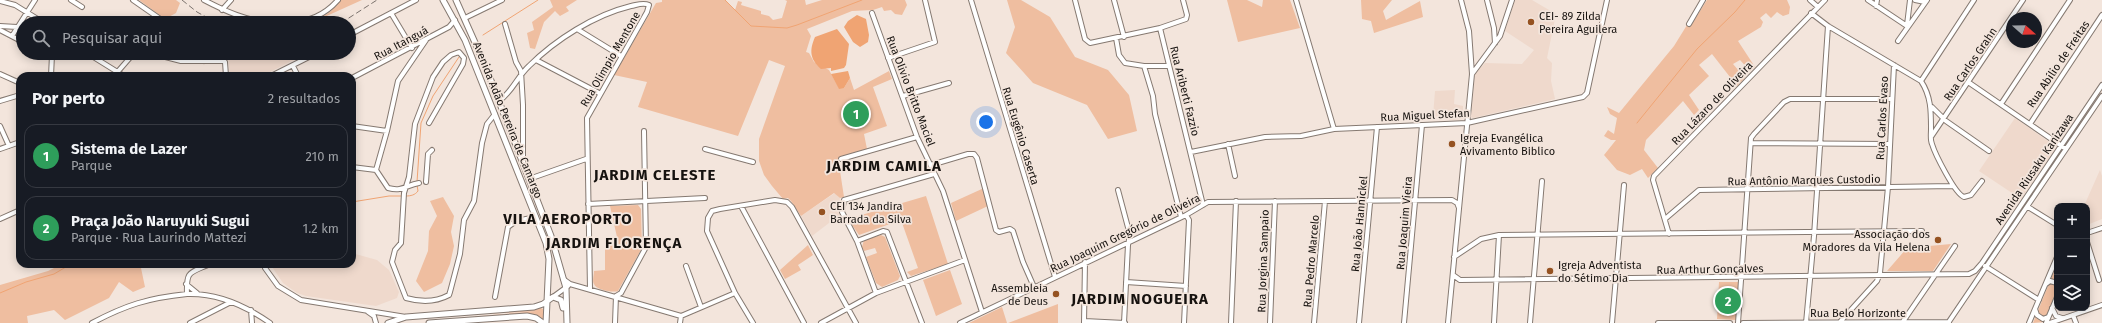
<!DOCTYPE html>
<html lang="pt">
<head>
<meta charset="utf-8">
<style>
	body { margin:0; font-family:"Fira Sans",sans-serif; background:#20242c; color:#f1f3f6 }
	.controls { position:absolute; right:12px; bottom:12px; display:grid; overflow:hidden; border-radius:8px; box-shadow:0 2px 10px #0003 }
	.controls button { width:36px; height:36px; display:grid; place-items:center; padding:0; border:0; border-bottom:1px solid #363941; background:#171b24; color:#f1f3f6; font:20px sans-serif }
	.compass { position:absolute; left:2006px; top:12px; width:36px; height:36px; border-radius:50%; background:#171b24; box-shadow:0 2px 10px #0003; rotate:110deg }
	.you { position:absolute; left:986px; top:122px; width:14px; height:14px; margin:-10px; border:3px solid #fff; border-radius:50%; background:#1a73e8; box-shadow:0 0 0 6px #1a73e833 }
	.badge { display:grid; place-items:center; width:26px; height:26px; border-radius:50%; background:#2563eb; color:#fff; font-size:13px; font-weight:700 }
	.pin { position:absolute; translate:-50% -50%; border:2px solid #fff; box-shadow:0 1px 4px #0006 }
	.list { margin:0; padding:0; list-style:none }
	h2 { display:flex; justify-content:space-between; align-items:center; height:52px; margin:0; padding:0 16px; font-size:17px }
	h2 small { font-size:13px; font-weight:400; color:#9ea1a6 }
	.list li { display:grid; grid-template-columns:26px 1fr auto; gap:12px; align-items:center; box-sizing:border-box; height:64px; margin:0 8px 8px; padding:0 8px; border:1px solid #363941; border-radius:12px }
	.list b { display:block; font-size:15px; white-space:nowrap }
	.list p { margin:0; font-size:13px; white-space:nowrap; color:#9ea1a6 }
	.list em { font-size:13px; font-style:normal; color:#9ea1a6 }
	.icon { flex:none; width:22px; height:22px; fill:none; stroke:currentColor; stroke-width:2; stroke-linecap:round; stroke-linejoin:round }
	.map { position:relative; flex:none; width:2102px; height:323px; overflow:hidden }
	.search { position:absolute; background:#171b24; box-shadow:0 2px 10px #0003; left:16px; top:16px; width:340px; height:44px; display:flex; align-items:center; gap:10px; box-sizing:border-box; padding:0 14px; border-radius:22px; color:#9ea1a6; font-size:15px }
	.panel { position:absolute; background:#171b24; box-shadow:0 2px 10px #0003; left:16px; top:72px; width:340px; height:196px; border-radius:12px }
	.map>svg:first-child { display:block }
</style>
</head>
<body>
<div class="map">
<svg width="2102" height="323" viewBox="0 0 2102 323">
	<rect width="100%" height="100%" fill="#f3e5dc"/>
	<path fill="#efd9cc" d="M1515 0H1532L1556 14 1547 58 1552 63 1551 81 1555 99 1473 118 1471 117 1475 73 1485 63 1522 64 1534 50 1505 31Z
		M250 53H297L300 57 262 76H230L228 58 249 59Z
		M1455 90 1454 104 1463 106V119L1450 120 1449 117 1433 116 1435 91Z
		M2015 118 2055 146V149L2021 199 1979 171Z
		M2100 170 2102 176V219L2087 225V206H2084Z
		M835 193 840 198 838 209 841 220 829 223 812 236 801 216Z
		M352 253 377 260 389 270 399 292 397 298 376 306 306 296 297 293 283 283 270 264H352Z"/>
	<path fill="#efbea0" d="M139 0H176L180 3 176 13 165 19Z
		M340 0H362L320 19 331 11Z
		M550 0H577L566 7 569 11 560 16 555 11 544 22 535 49 530 48 527 33 534 30 532 22 553 7Z
		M662 0H725L735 10 738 1 742 2 741 5 761 11V14L769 16 773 20 782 18 787 1 785 0H805L806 5 822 0H905L907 5 902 15 895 14 891 10 884 11 882 7 873 10 852 11 807 29 811 36 806 52 809 53 814 62 829 70 839 88H844L850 78 854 90 889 71 892 79 873 87 887 126 864 134 867 149 838 158 844 197 840 198 834 193 801 216 791 201 788 198 783 199 772 186 764 175 759 161V139L785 66 769 60 738 136 638 107 647 82 614 75 656 3 662 2Z
		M1007 0H1021L1050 17 1075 57 1108 70 1129 95 1137 131 1108 139 1087 105 1033 83 1006 53 1015 27Z
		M1227 0H1247L1262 7 1263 0H1290L1300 28 1238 42Z
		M1361 0H1392L1383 11 1386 20 1420 1 1423 17 1374 33 1371 21 1362 19Z
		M1707 0H1787L1790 7 1789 14 1783 16 1777 12 1771 18 1766 13 1760 18 1763 22 1761 27 1738 41 1755 67 1750 71 1740 60 1733 64 1745 78 1737 86 1712 54 1699 65 1709 76 1689 95 1699 110 1694 115 1683 101 1646 140 1644 150 1658 168 1648 178 1642 169 1630 175 1617 170 1604 155 1616 140H1611L1604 136 1608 130 1614 134 1617 118 1610 114 1607 107 1619 113 1674 46 1687 25 1690 27Z
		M984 188 988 206 956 221 951 203Z
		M926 196 948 264 914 275 911 276 907 272 918 268 901 220 859 235 848 219Z
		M443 197 454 216 451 232 454 246 450 264 442 283 424 292 416 281 428 251 429 231 437 216 430 201Z
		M638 205 641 209 642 248 618 291C613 293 596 290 594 284 592 281 594 275 594 271L605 270V242L617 237 610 206Z
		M881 235 885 237 900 276 898 280 882 287 876 283 866 257 877 253 875 248 864 251 862 247 864 240Z
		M1951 244 1933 271H1887L1907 248Z
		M808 245 813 255 798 265 801 270 785 279 780 270Z
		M62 264H149L141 268 145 287 133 292 119 282 109 298 65 320 54 310 27 316 28 323H0V285L48 271Z
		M2057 264V290L2044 322 2033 323Z
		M950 270 962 304 936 316 923 280Z
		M1719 282H1739L1736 320 1717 319Z
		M1058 304V323H1008Z
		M1002 307 1007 323H969Z
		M541 308 543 309V319L529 313 469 317 538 311 468 315Z"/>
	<path fill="#f0a473" d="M857 15 866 19 869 35 868 42 860 47 853 42 844 27 848 21Z
		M837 29 849 44 846 65 844 68 831 71V68L821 69C810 59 809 51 815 37Z
		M848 71 850 78 844 88 839 89 831 74Z"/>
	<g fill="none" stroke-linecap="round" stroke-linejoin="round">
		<path stroke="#f0a473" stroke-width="1" d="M725 0 751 26 787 28 797 25 862 0
			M483 35 538 0
			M1637 123 1697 49 1735 12 1745 0
			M417 182 421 123 433 96 459 57
			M406 196C411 196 415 195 418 191L417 185
			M352 202 389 196H403
			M0 293 26 282 54 274 71 264"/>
		<g stroke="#857971" stroke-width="6">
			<path id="minor" d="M71 0 82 7
				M133 0 166 23
				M204 0C225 11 247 21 272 23
				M971 0 1055 277
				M1075 0 1085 39 1090 43 1160 28
				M1114 0 1124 37
				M1183 0 1187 15 1186 19 1160 28 1203 205
				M1296 0 1334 129
				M1487 0 1494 28 1495 43
				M1810 0 1818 7
				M1868 0 1907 26
				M1915 0 1925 2
				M0 1 15 5 44 23
				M1876 6 1877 0
				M222 10 231 0
				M391 13 412 48
				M872 13 917 137 943 191 982 312
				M1811 13 1828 26 1921 81C1931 96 1931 111 1931 129 1931 134 1930 140 1932 144 1935 154 1955 194 1964 197L1971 195 1982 181
				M465 18 502 0
				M288 23C309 21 324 16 338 0
				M505 24 516 62 521 71 523 105V161
				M1689 24 1703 0
				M1907 25 1910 0
				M0 26 17 27
				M577 29 621 56
				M0 30 23 42
				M349 35 416 0
				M12 36 35 0
				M1116 38 1119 55 1125 63 1144 66H1169
				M1898 41 1927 0
				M47 53 52 55 51 76
				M87 53 124 76
				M150 53 181 61H224
				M211 53 225 62 226 76
				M888 58 935 42 925 0
				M536 60 599 93
				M204 61 207 58 208 53
				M293 66 298 76
				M1144 66 1153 96 1155 114 1181 217
				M0 74 20 83
				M1472 74 1500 36 1512 0
				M114 76 134 53
				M271 76 317 53
				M352 78 449 27 455 20
				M1921 81 1974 0
				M1968 82 2066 149
				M903 96 949 83
				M0 101 20 95
				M499 101C513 91 517 77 529 66 555 40 594 15 631 6 637 5 643 2 649 5L647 12 587 118 590 289
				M2001 104 2070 0
				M1932 107 1946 121 1989 151
				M429 123 463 64 464 58 459 52 451 55 443 62 433 77 415 124 409 177 404 193 401 243 395 250 392 262 406 298C420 302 436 302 449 295L450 292 460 254 464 220 474 201 482 143 487 124 495 114
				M2030 124 2102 15
				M0 126 9 146
				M352 126 387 131
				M1931 137 2023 0
				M1751 143 1889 144
				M1228 144 1235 176
				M0 149 20 142
				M705 149 753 162
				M1191 152 1265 137 1301 136 1334 129 1467 123 1583 97 1587 93 1607 0
				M841 159 917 137
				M931 165 968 154H974L977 158 996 230 999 232 1010 229 1013 231 1023 262 1034 287
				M352 167 376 170 387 131 398 81 426 40
				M376 170 388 188C403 192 406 185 419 183
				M529 179 586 159
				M426 182 428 154 432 150
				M1118 190 1130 235 1128 245 1124 323
				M588 204 705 198
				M741 206 804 323
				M2028 207 2057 225
				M0 219 20 210
				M1665 219 1699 190 1953 186
				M2087 233 2102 228
				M1669 234 1653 180 1654 176 1825 0
				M857 241 883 231 887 232 922 323
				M2087 242 2099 280
				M1454 257 1481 239 1499 235 1922 231
				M264 264 265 268 278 286 301 300 406 317
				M686 266 701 307
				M1985 266 2039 300
				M1453 275 1460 280 1969 274 1975 271 1982 263 2102 85
				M563 279 570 284 681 316
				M1126 282 1186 286
				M186 284 197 293
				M2046 284 2050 281 2057 283
				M876 293 857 241 842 212 844 200 934 174
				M187 294C217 293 246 306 270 323
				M616 296 621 293 646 247 644 131
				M495 297 508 227 516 221 536 217
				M553 297 568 286
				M2052 308 2056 316 2062 318
				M2035 309 2037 315 2043 319 2048 317
				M251 310 252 323
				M367 311 374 316 376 323
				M2073 315 2076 323
				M681 316 735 293
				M1084 321 1125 323
				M92 323C126 305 148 298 187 294 186 270 190 273 210 264
				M190 323 231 302
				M615 323 616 296
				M680 323 681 316
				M753 323 735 293 707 231 708 218 712 211 720 209 775 200 787 202 792 207 856 323
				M821 323 876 293 965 260
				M960 323 1186 215 1208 202 1452 200 1457 203 1459 208
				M1084 323 1085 262
				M1184 323 1189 220 1186 215
				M1231 323 1236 201
				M1270 323 1275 201
				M1314 323 1325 201
				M1359 323 1377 127
				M1404 323 1422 125
				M1448 323 1472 74 1469 31 1461 0
				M1494 323 1499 235
				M1530 323 1542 181
				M1612 323 1624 185
				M1658 323H1730
				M1738 323 1751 138 1754 134 1784 102 1790 99H1892
				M1743 323 1949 322
				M1806 323 1814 236 1828 26
				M1839 323 1877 281 1880 273 1888 187 1894 65
				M1902 323 1955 246
				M1948 323 2102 96
				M2029 323 2057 257
				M2046 323 2057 297
				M2050 323 2102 305"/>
		</g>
		<g stroke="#857971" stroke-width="7">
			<path id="major" d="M443 0 465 40 546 243 549 259 546 323
				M456 0 485 65 551 236 566 288 567 323
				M388 323 406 317 534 307 543 304 553 297 561 300 563 308
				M429 323 527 316 536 318 543 323"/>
		</g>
		<use href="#minor" stroke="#fff" stroke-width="4"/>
		<use href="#major" stroke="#fff" stroke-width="5"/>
		<path stroke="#7b726d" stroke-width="1" stroke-dasharray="6 3" stroke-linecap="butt" d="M182 0 197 12 217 23
			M341 23 377 0"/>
	</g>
	<g fill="#955221" stroke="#f3e5dc" stroke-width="1.5">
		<circle cx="1531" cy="22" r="4"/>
		<circle cx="1452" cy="144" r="4"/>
		<circle cx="822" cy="212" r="4"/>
		<circle cx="1938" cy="240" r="4"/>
		<circle cx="1550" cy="271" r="4"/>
		<circle cx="1056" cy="294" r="4"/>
	</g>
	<g text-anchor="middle" stroke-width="3.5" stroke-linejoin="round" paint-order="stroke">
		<g font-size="11" fill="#16120f" stroke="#f3e5dc" text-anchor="start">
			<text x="1539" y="20">CEI- 89 Zilda<tspan x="1539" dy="13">Pereira Aguilera</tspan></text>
			<text x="1460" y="142">Igreja Evangélica<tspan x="1460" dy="13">Avivamento Biblico</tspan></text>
			<text x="830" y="210">CEI 134 Jandira<tspan x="830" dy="13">Barrada da Silva</tspan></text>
			<text x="1930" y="238" text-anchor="end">Associação dos<tspan x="1930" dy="13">Moradores da Vila Helena</tspan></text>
			<text x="1558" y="269">Igreja Adventista<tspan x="1558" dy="13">do Sétimo Dia</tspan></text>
			<text x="1048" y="292" text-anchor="end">Assembleia<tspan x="1048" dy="13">de Deus</tspan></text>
		</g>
		<g font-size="11" fill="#16120f" stroke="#f3e5dc">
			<text transform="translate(401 43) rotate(-28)" y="4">Rua Itanguá</text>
			<text transform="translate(610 59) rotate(-60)" y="4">Rua Olimpio Mentone</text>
			<text transform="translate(1970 64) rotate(-56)" y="4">Rua Carlos Grahn</text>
			<text transform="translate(2058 64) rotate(-56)" y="4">Rua Abílio de Freitas</text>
			<text transform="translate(911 91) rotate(69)" y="4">Rua Olivio Britto Maciel</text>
			<text transform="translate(1185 91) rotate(76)" y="4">Rua Ariberti Fazzio</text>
			<text transform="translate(1712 103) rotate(-46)" y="4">Rua Lázaro de Oliveira</text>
			<text transform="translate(1425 115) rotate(-3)" y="4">Rua Miguel Stefan</text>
			<text transform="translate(1882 118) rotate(-87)" y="4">Rua Carlos Evaso</text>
			<text transform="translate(508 120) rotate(68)" y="4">Avenida Adão Pereira de Camargo</text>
			<text transform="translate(1021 136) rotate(73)" y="4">Rua Eugênio Caserta</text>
			<text transform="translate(2034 169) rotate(-56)" y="4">Avenida Riusaku Kanizawa</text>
			<text transform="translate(1804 180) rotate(-1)" y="4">Rua Antônio Marques Custodio</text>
			<text transform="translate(1404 223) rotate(-85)" y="4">Rua Joaquim Vieira</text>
			<text transform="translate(1359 224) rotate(-85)" y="4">Rua João Hannickel</text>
			<text transform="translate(1125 233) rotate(-26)" y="4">Rua Joaquim Gregório de Oliveira</text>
			<text transform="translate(1263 261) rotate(-88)" y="4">Rua Jorgina Sampaio</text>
			<text transform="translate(1311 261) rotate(-85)" y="4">Rua Pedro Marcelo</text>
			<text transform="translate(1710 269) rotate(-1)" y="4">Rua Arthur Gonçalves</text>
			<text x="1858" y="317">Rua Belo Horizonte</text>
		</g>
		<g font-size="15" font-weight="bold" letter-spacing="1" fill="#16120f" stroke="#f3e5dc">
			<text x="884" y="171">JARDIM CAMILA</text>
			<text x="655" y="180">JARDIM CELESTE</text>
			<text x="568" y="224">VILA AEROPORTO</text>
			<text x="614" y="248">JARDIM FLORENÇA</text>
			<text x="1140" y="304">JARDIM NOGUEIRA</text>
		</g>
	</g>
</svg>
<div class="controls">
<button>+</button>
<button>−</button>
<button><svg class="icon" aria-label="layers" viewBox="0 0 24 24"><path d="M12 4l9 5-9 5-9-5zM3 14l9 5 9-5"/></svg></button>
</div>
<svg class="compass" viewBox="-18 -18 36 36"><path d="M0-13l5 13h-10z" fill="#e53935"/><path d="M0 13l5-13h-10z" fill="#9ea1a6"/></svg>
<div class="you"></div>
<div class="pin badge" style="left:856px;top:114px;background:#2e9e5b">1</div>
<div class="pin badge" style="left:1728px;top:301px;background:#2e9e5b">2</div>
<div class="search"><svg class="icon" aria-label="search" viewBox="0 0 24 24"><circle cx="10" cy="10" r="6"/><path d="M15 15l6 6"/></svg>Pesquisar aqui</div>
<section class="panel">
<h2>Por perto<small>2 resultados</small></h2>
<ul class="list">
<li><span class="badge" style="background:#2e9e5b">1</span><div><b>Sistema de Lazer</b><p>Parque</p></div><em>210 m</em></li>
<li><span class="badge" style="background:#2e9e5b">2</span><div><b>Praça João Naruyuki Sugui</b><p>Parque · Rua Laurindo Mattezi</p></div><em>1.2 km</em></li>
</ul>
</section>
</div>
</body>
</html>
